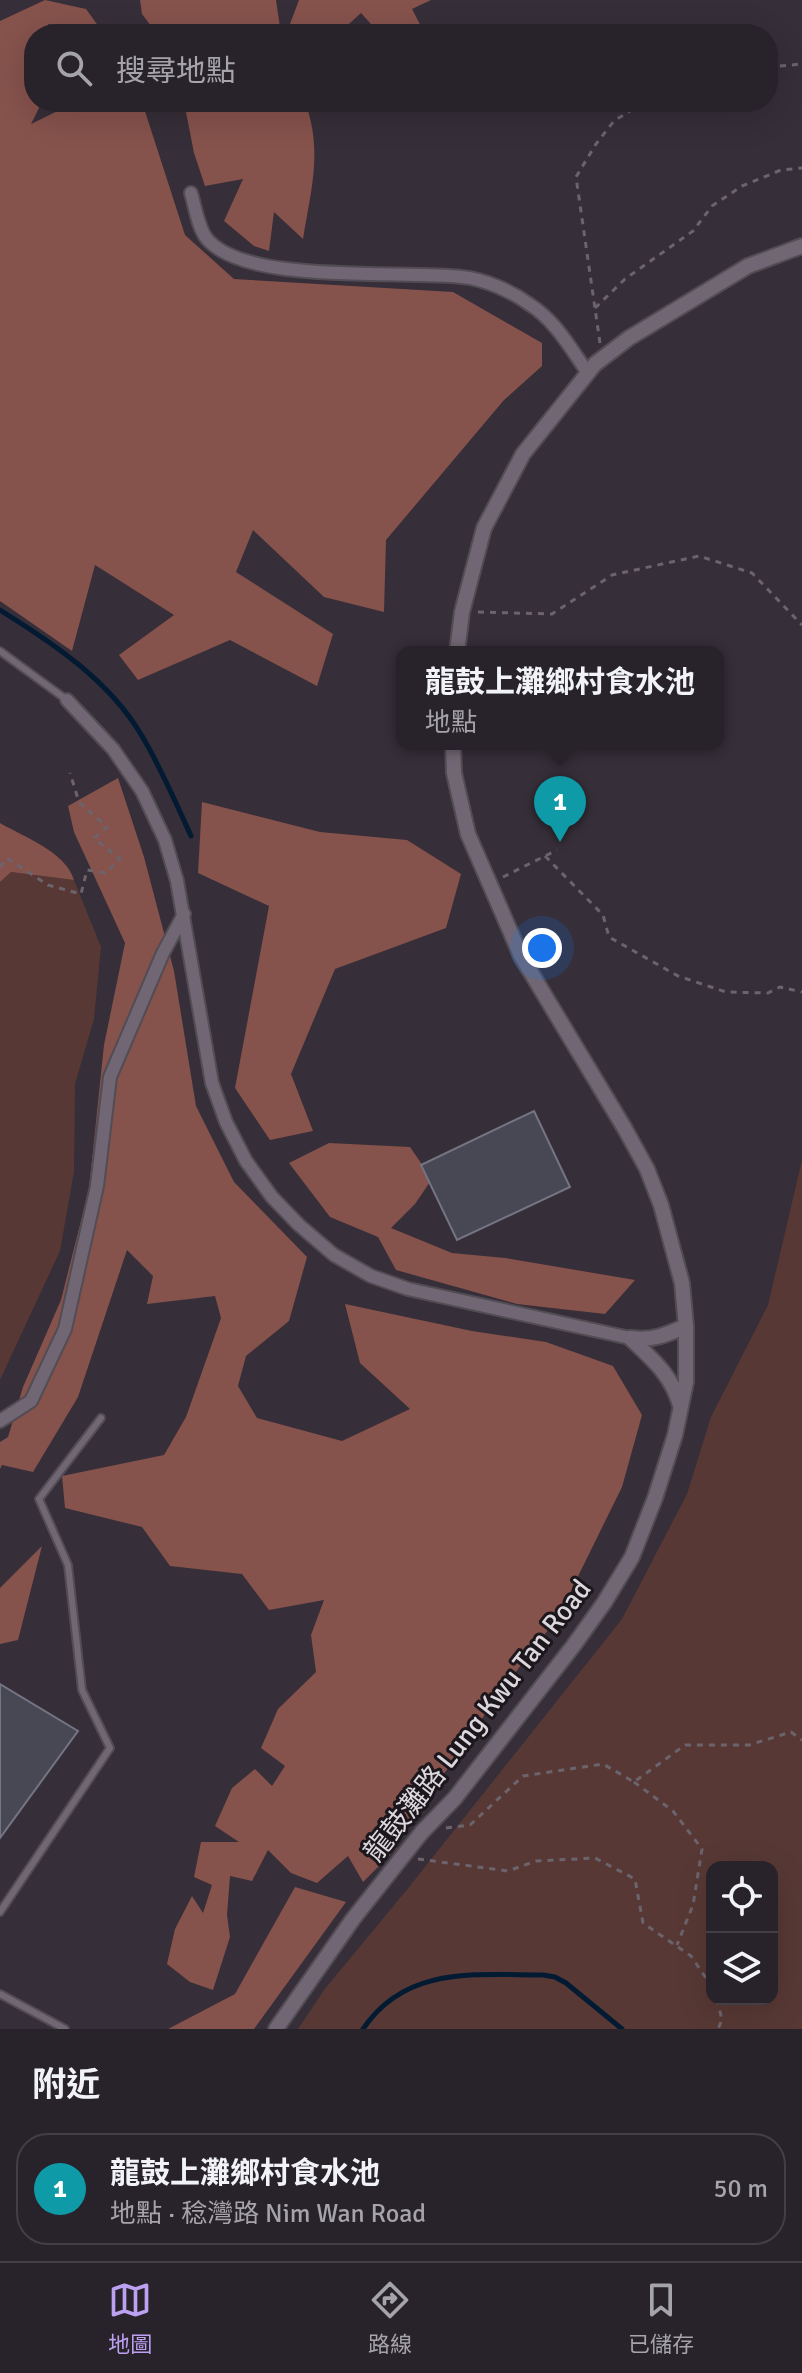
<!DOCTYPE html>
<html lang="zh-TW">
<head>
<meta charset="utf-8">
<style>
	body { margin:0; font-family:Signika,"Noto Sans TC",sans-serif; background:#342f36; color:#f1f3f6 }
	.controls { position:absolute; right:24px; bottom:24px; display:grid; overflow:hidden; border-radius:16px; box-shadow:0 8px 32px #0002 }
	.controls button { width:72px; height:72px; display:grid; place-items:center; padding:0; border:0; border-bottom:2px solid #443f47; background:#28222a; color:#f1f3f6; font:40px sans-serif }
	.you { position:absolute; left:542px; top:948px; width:28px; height:28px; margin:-20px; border:6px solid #fff; border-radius:50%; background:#1a73e8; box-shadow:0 0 0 12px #1a73e833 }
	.badge { display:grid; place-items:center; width:52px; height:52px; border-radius:50%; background:#bca0f2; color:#fff; font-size:26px; font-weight:700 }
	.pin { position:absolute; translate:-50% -66px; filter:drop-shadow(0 2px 4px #0008) }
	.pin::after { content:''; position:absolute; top:42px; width:28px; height:24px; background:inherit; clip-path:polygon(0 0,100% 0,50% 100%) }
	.popup { position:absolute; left:396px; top:646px; width:328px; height:104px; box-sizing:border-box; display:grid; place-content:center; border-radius:16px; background:#28222a; filter:drop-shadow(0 2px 6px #0005); font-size:26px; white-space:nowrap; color:#a5a4a8 }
	.popup b { font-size:30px; color:#f1f3f6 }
	.popup::after { content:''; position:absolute; left:50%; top:100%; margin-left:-16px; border:16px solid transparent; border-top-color:#28222a }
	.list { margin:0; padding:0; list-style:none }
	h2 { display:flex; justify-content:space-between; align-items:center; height:104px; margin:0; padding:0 32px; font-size:34px }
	h2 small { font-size:26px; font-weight:400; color:#a5a4a8 }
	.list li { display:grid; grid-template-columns:52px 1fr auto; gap:24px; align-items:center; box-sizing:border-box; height:112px; margin:0 16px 16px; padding:0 16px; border:2px solid #443f47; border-radius:32px }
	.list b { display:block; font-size:30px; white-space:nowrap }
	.list p { margin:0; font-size:26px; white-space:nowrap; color:#a5a4a8 }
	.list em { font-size:26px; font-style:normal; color:#a5a4a8 }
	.icon { flex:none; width:44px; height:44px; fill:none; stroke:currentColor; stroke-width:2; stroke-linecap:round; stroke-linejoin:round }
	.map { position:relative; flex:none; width:802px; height:2029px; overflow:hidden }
	.search { position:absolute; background:#28222a; box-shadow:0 8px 32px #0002; left:24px; right:24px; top:24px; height:88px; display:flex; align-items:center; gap:20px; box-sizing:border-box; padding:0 28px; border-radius:32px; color:#a5a4a8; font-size:30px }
	.sheet { height:232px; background:#28222a }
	nav { display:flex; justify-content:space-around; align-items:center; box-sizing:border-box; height:112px; border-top:2px solid #443f47; background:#28222a; font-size:22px; color:#a5a4a8 }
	nav a { display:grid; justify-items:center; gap:4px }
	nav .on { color:#bca0f2 }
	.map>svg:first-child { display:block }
</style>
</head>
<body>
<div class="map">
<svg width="802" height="2029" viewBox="0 0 802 2029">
	<rect width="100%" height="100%" fill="#362e38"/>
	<path fill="#573834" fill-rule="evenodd" d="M11 872 74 880 101 947 94 1019 75 1084 74 1172 60 1251 0 1380V881Z
		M802 1160V2029H298L324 1990 409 1887 622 1619 687 1494 711 1417 768 1305ZM712 1867H772V1999H712Z"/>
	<path fill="#86524c" d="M45 0 86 9 102 31 48 24 50 34H34V102H42L31 124 76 102H142L185 235 234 279 453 292 542 343V366L504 400 386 540 384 612 324 597 253 530 236 572 333 634 317 686 230 640 138 680 119 655 174 615 95 565 72 651 0 601V21Z
		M140 0H276L281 34H157L142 14Z
		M299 0H431L412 9 425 34H380L361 13 338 34H298L290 24Z
		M184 102H305C323 150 311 190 303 239L274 212 269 251 254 246 224 221 243 179 205 186 194 153Z
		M118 778 144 857 174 971 196 1106 234 1182 307 1257 289 1321 246 1356 238 1386 257 1418 342 1441 410 1409 360 1363 345 1304 472 1331 546 1342 613 1366 642 1415 622 1487 558 1617 498 1695 454 1760 405 1827 386 1831 397 1848 363 1882 348 1856 317 1883 291 1873 268 1850 252 1881 230 1876 227 1915 230 1937 213 1990 190 1982 167 1964 175 1929 192 1896 203 1913 212 1885 194 1877 201 1842H239L215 1826 232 1788 255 1769 272 1786 285 1766 261 1748 278 1709 316 1672 311 1635 324 1600 269 1610 242 1574 170 1566 142 1527 65 1508 62 1476 164 1455 186 1417 221 1318 215 1296 147 1304 153 1276 127 1250 78 1397 33 1472 2 1465 0 1469V1442L8 1437 23 1387 61 1300 89 1189 104 1045 125 943 74 832 68 806Z
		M202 802 320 832 407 840 461 874 446 928 335 969 291 1074 313 1131 270 1140 235 1088 269 906 198 873Z
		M0 823C24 837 66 852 74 880L11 872 0 882Z
		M329 1143 410 1147 432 1179 415 1204 391 1228 452 1253 505 1258 635 1280 605 1314 517 1304 396 1270 378 1237 330 1217 289 1163Z
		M42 1546 18 1640 0 1644V1588Z
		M295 1887 346 1902 254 2029H168L235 1994Z"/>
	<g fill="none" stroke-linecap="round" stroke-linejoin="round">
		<path stroke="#021b33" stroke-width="5" d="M0 610C53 643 110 681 142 736 161 768 176 803 191 836
			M363 2029C406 1965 476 1975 543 1975L555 1977 566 1983 622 2029"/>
	</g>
	<path fill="#484855" stroke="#747483" stroke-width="2" d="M534 1111 570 1187 457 1240 421 1165Z
		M0 1684 78 1731 0 1838Z"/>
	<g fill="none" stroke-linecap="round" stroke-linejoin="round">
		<g stroke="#524c54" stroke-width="10">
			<path id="service" d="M0 651 67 700
				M0 1912 110 1748 82 1690 68 1565 39 1499 101 1418
				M0 1994 65 2029"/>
		</g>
		<g stroke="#524c54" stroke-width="16">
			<path id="minor" d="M191 193C195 206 198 228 207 239 246 285 402 270 462 277 484 279 511 291 529 304 555 320 571 349 588 373
				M67 700 113 749 142 791 165 840 177 881 212 1083 226 1122 246 1161 272 1197 299 1225 334 1255 371 1276 408 1289 630 1338
				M0 1421 31 1401 65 1329 97 1186 110 1077 163 953 184 914"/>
		</g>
		<g stroke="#524c54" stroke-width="18">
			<path id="tertiary" d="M457 652 462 612 484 528 523 454 595 364 629 338 748 266 802 246
				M630 1338C653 1360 671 1374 680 1405
				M631 1338C652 1341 666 1335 686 1326
				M276 2029 353 1919 422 1832 455 1798 574 1645 604 1603 632 1557 655 1498 675 1435 686 1382V1326L682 1283 661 1205 647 1169 625 1129 521 956 468 834 454 773 453 744"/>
		</g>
		<path stroke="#6c646d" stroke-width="3" stroke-dasharray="6 6" stroke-linecap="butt" d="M768 67 802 64
			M595 308 625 279 693 231 712 206 742 186 781 170 802 168
			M600 343 576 177 596 144 614 121 644 102
			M478 612 552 614 612 575 699 556 752 573 802 625
			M545 856 603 915 609 937 678 976 726 992 768 993 780 987 802 992
			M0 867 7 858 48 885 81 894 87 870 106 873 120 859 94 838 107 827 79 802 70 773
			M503 877 557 850
			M634 1782 673 1811 702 1849 693 1905 677 1945
			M446 1828 470 1825 523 1776 603 1764 634 1782 685 1745H749L791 1732 802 1740
			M418 1859 508 1871 536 1861 595 1858 635 1879 643 1923 691 1956 712 1987
			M717 1999 722 2020 718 2029"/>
		<use href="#service" stroke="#716774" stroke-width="6"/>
		<use href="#minor" stroke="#716774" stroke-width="12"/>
		<use href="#tertiary" stroke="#716774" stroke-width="14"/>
	</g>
	<g text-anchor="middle" stroke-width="6" stroke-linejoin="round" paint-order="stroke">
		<g font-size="28" fill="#dcd7dd" stroke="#1b171c">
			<text transform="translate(477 1720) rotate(-52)" y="10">龍鼓灘路 Lung Kwu Tan Road</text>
		</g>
	</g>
</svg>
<div class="controls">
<button><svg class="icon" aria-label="locate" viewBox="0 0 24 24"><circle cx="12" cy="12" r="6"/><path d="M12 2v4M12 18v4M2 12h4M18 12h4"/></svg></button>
<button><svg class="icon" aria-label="layers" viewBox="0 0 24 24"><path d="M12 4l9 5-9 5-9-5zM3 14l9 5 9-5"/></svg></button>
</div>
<div class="you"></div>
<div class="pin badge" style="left:560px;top:842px;background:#0f9aa8">1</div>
<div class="popup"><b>龍鼓上灘鄉村食水池</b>地點</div>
<div class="search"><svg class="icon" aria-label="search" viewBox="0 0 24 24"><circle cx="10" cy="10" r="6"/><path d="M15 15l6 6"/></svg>搜尋地點</div>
</div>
<section class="sheet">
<h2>附近<small></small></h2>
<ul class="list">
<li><span class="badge" style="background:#0f9aa8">1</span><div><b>龍鼓上灘鄉村食水池</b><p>地點 · 稔灣路 Nim Wan Road</p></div><em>50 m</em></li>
</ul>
</section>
<nav>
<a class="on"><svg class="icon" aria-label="map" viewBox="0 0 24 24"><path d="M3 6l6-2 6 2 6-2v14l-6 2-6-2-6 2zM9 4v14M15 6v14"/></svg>地圖</a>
<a><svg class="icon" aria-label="directions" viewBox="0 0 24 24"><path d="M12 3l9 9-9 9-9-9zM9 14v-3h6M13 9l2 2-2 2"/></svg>路線</a>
<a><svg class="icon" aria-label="saved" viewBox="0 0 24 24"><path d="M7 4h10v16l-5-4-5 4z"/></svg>已儲存</a>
</nav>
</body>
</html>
